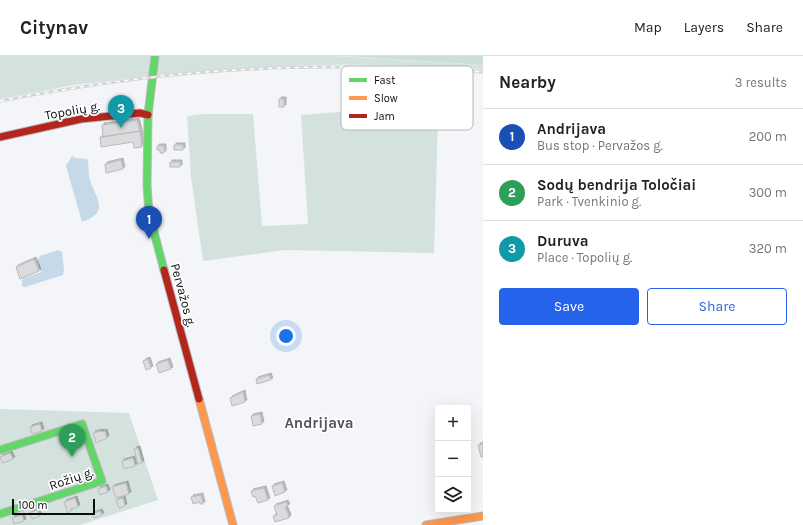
<!DOCTYPE html>
<html lang="en">
<head>
<meta charset="utf-8">
<style>
	body { margin:0; font-family:Karla,sans-serif; background:#f6f6f6; color:#222 }
	.controls { position:absolute; right:12px; bottom:12px; display:grid; overflow:hidden; border-radius:4px; box-shadow:0 4px 16px #0002 }
	.controls button { width:36px; height:36px; display:grid; place-items:center; padding:0; border:0; border-bottom:1px solid #e0e0e0; background:#fff; color:#222; font:20px sans-serif }
	.scale { position:absolute; left:12px; bottom:10px; width:83px; box-sizing:border-box; padding-left:4px; border:2px solid #0b0c0d; border-top:0; font-size:11px; line-height:14px; white-space:nowrap; color:#0b0c0d; -webkit-text-stroke:3px #fff; paint-order:stroke }
	.you { position:absolute; left:286px; top:280px; width:14px; height:14px; margin:-10px; border:3px solid #fff; border-radius:50%; background:#1a73e8; box-shadow:0 0 0 6px #1a73e833 }
	.badge { display:grid; place-items:center; width:26px; height:26px; border-radius:50%; background:#2563eb; color:#fff; font-size:13px; font-weight:700 }
	.pin { position:absolute; translate:-50% -33px; filter:drop-shadow(0 1px 2px #0008) }
	.pin::after { content:''; position:absolute; top:21px; width:14px; height:12px; background:inherit; clip-path:polygon(0 0,100% 0,50% 100%) }
	.list { margin:0; padding:0; list-style:none }
	h2 { display:flex; justify-content:space-between; align-items:center; height:52px; margin:0; padding:0 16px; font-size:17px }
	h2 small { font-size:13px; font-weight:400; color:#767676 }
	.list li { display:grid; grid-template-columns:26px 1fr auto; gap:12px; align-items:center; box-sizing:border-box; height:56px; padding:0 16px; border-top:1px solid #e0e0e0 }
	.list b { display:block; font-size:15px; white-space:nowrap }
	.list p { margin:0; font-size:13px; white-space:nowrap; color:#767676 }
	.list em { font-size:13px; font-style:normal; color:#767676 }
	.actions { display:flex; gap:8px; padding:12px 16px }
	.actions a { flex:1; padding:9px 0; border:1px solid #2563eb; border-radius:4px; text-align:center; font-size:14px; color:#2563eb }
	.actions .main { background:#2563eb; color:#fff }
	.icon { flex:none; width:22px; height:22px; fill:none; stroke:currentColor; stroke-width:2; stroke-linecap:round; stroke-linejoin:round }
	.map { position:relative; flex:none; width:483px; height:469px; overflow:hidden }
	header { display:flex; align-items:center; gap:24px; box-sizing:border-box; height:56px; padding:0 20px; background:#fff; border-bottom:1px solid #e0e0e0 }
	header strong { font-size:19px }
	nav { display:flex; gap:22px; margin-inline-start:auto; font-size:14px }
	main { display:flex }
	aside { flex:1; background:#fff }
	.map>svg:first-child { display:block }
</style>
</head>
<body>
<header>
<strong>Citynav</strong>
<nav><a>Map</a><a>Layers</a><a>Share</a></nav>
</header>
<main>
<div class="map">
<svg width="483" height="469" viewBox="0 0 483 469">
	<defs>
		<filter id="shadow"><feDropShadow dx="2" dy="-2" stdDeviation="0" flood-color="#0004"/></filter>
	</defs>
	<rect width="100%" height="100%" fill="#f3f5f8"/>
	<path fill="#d4e2dd" d="M0 0H151L150 7 151 8 150 20 74 29 0 43Z
		M159 0H335L483 9V14C432 11 380 8 328 9 271 10 213 14 156 19L157 6Z
		M352 55 434 58 438 61 434 197 285 194 203 205 191 121 187 60 203 58H253L262 170 308 168 301 59Z
		M0 353 129 357 158 444 80 469H0Z"/>
	<path fill="#ccdfd7" d="M335 0H483V9L343 0Z"/>
	<path fill="#c5d9e9" d="M72 100 76 102 87 103 88 104C89 109 88 115 89 120 93 140 113 155 82 166L66 110Z
		M58 194 62 196 64 214 63 219 25 231 22 230V223L41 216 37 205 40 200Z"/>
	<path fill="#dadbdd" stroke="#b9babc" filter="url(#shadow)" d="M279 43H284V51H279Z
		M137 64 140 75 103 81 102 69Z
		M140 75 142 91 134 92 133 86 101 91 100 81Z
		M174 89H183V94H174Z
		M157 90H164V97H160V94H157Z
		M121 104 123 113 106 117 105 108Z
		M170 106H180V111H170Z
		M34 203 39 215 20 223 16 211Z
		M148 303 151 312 146 314 143 305Z
		M168 304 171 313 159 317 156 308Z
		M269 319 271 324 257 328 256 323Z
		M243 336 245 346 232 350 230 342Z
		M260 358 262 368 253 370 251 360Z
		M40 368 42 375 32 378 30 371Z
		M101 375 102 376 105 375 107 382 96 387 93 377Z
		M80 376 84 388 75 391 71 379Z
		M483 388V401H481L478 389Z
		M138 392 142 407 138 408 134 393Z
		M10 397 13 403 3 407 0 401Z
		M133 402 135 410 124 413 122 405Z
		M126 427 129 438 116 442 112 431Z
		M282 427 285 436 275 440 272 430Z
		M106 430 108 436 100 439 98 433Z
		M264 432 268 444 258 447 255 440 253 441 251 435Z
		M201 439 203 448H200V446L193 448 191 441Z
		M75 442 78 451 71 453V455L68 457 64 446Z
		M123 442 125 450 119 452 116 444Z
		M286 446 288 450 285 451 289 460H288L289 462 275 466 273 460 277 459 274 450Z
		M37 454 40 460 32 463 29 457Z
		M100 455 102 459 94 462 92 458Z
		M22 459 24 465 14 468 12 462Z"/>
	<g fill="none" stroke-linecap="round" stroke-linejoin="round">
		<g stroke="#b9babd" stroke-width="9">
			<path id="fast" d="M155 0 148 59 147 129 149 157 164 214
				M0 394 82 368 102 425 0 458"/>
		</g>
		<g stroke="#b9babd" stroke-width="9">
			<path id="slow" d="M199 343 233 469
				M426 469 483 460"/>
		</g>
		<g stroke="#b9babd" stroke-width="9">
			<path id="jam" d="M0 81 81 63 140 57 148 59
				M164 214 199 343"/>
		</g>
		<use href="#fast" stroke="#63d668" stroke-width="7"/>
		<use href="#slow" stroke="#ff974d" stroke-width="7"/>
		<use href="#jam" stroke="#b3261e" stroke-width="7"/>
		<g stroke="#d4d4d4" stroke-width="3">
			<path id="rail" d="M0 45C83 29 168 17 253 13 329 9 406 12 483 16"/>
		</g>
		<use href="#rail" stroke="#fff" stroke-width="1.5" stroke-dasharray="4.5" stroke-linecap="butt"/>
	</g>
	<g text-anchor="middle" stroke-width="3.5" stroke-linejoin="round" paint-order="stroke">
		<g font-size="13" fill="#0b0c0d" stroke="#fff">
			<text transform="translate(72 54) rotate(-10)" y="5">Topolių g.</text>
			<text transform="translate(184 239) rotate(75)" y="5">Pervažos g.</text>
			<text transform="translate(71 422) rotate(-19)" y="5">Rožių g.</text>
		</g>
		<g font-size="15" font-weight="bold" fill="#515458" stroke="#fff">
			<text x="319" y="372">Andrijava</text>
		</g>
	</g>
	<rect x="341" y="10" width="132" height="64" rx="6" fill="#fff" stroke="#b6b6b6" stroke-width="1"/>
	<rect x="349" y="22" width="18" height="4" fill="#63d668"/>
	<rect x="349" y="40" width="18" height="4" fill="#ff974d"/>
	<rect x="349" y="58" width="18" height="4" fill="#b3261e"/>
	<g font-size="11" fill="#0b0c0d">
		<text x="374" y="28">Fast</text>
		<text x="374" y="46">Slow</text>
		<text x="374" y="64">Jam</text>
	</g>
</svg>
<div class="controls">
<button>+</button>
<button>−</button>
<button><svg class="icon" aria-label="layers" viewBox="0 0 24 24"><path d="M12 4l9 5-9 5-9-5zM3 14l9 5 9-5"/></svg></button>
</div>
<div class="scale">100 m</div>
<div class="you"></div>
<div class="pin badge" style="left:149px;top:183px;background:#1a4fb4">1</div>
<div class="pin badge" style="left:72px;top:401px;background:#2e9e5b">2</div>
<div class="pin badge" style="left:121px;top:72px;background:#0f9aa8">3</div>
</div>
<aside>
<h2>Nearby<small>3 results</small></h2>
<ul class="list">
<li><span class="badge" style="background:#1a4fb4">1</span><div><b>Andrijava</b><p>Bus stop · Pervažos g.</p></div><em>200 m</em></li>
<li><span class="badge" style="background:#2e9e5b">2</span><div><b>Sodų bendrija Toločiai</b><p>Park · Tvenkinio g.</p></div><em>300 m</em></li>
<li><span class="badge" style="background:#0f9aa8">3</span><div><b>Duruva</b><p>Place · Topolių g.</p></div><em>320 m</em></li>
</ul>
<div class="actions"><a class="main">Save</a><a>Share</a></div>
</aside>
</main>
</body>
</html>
